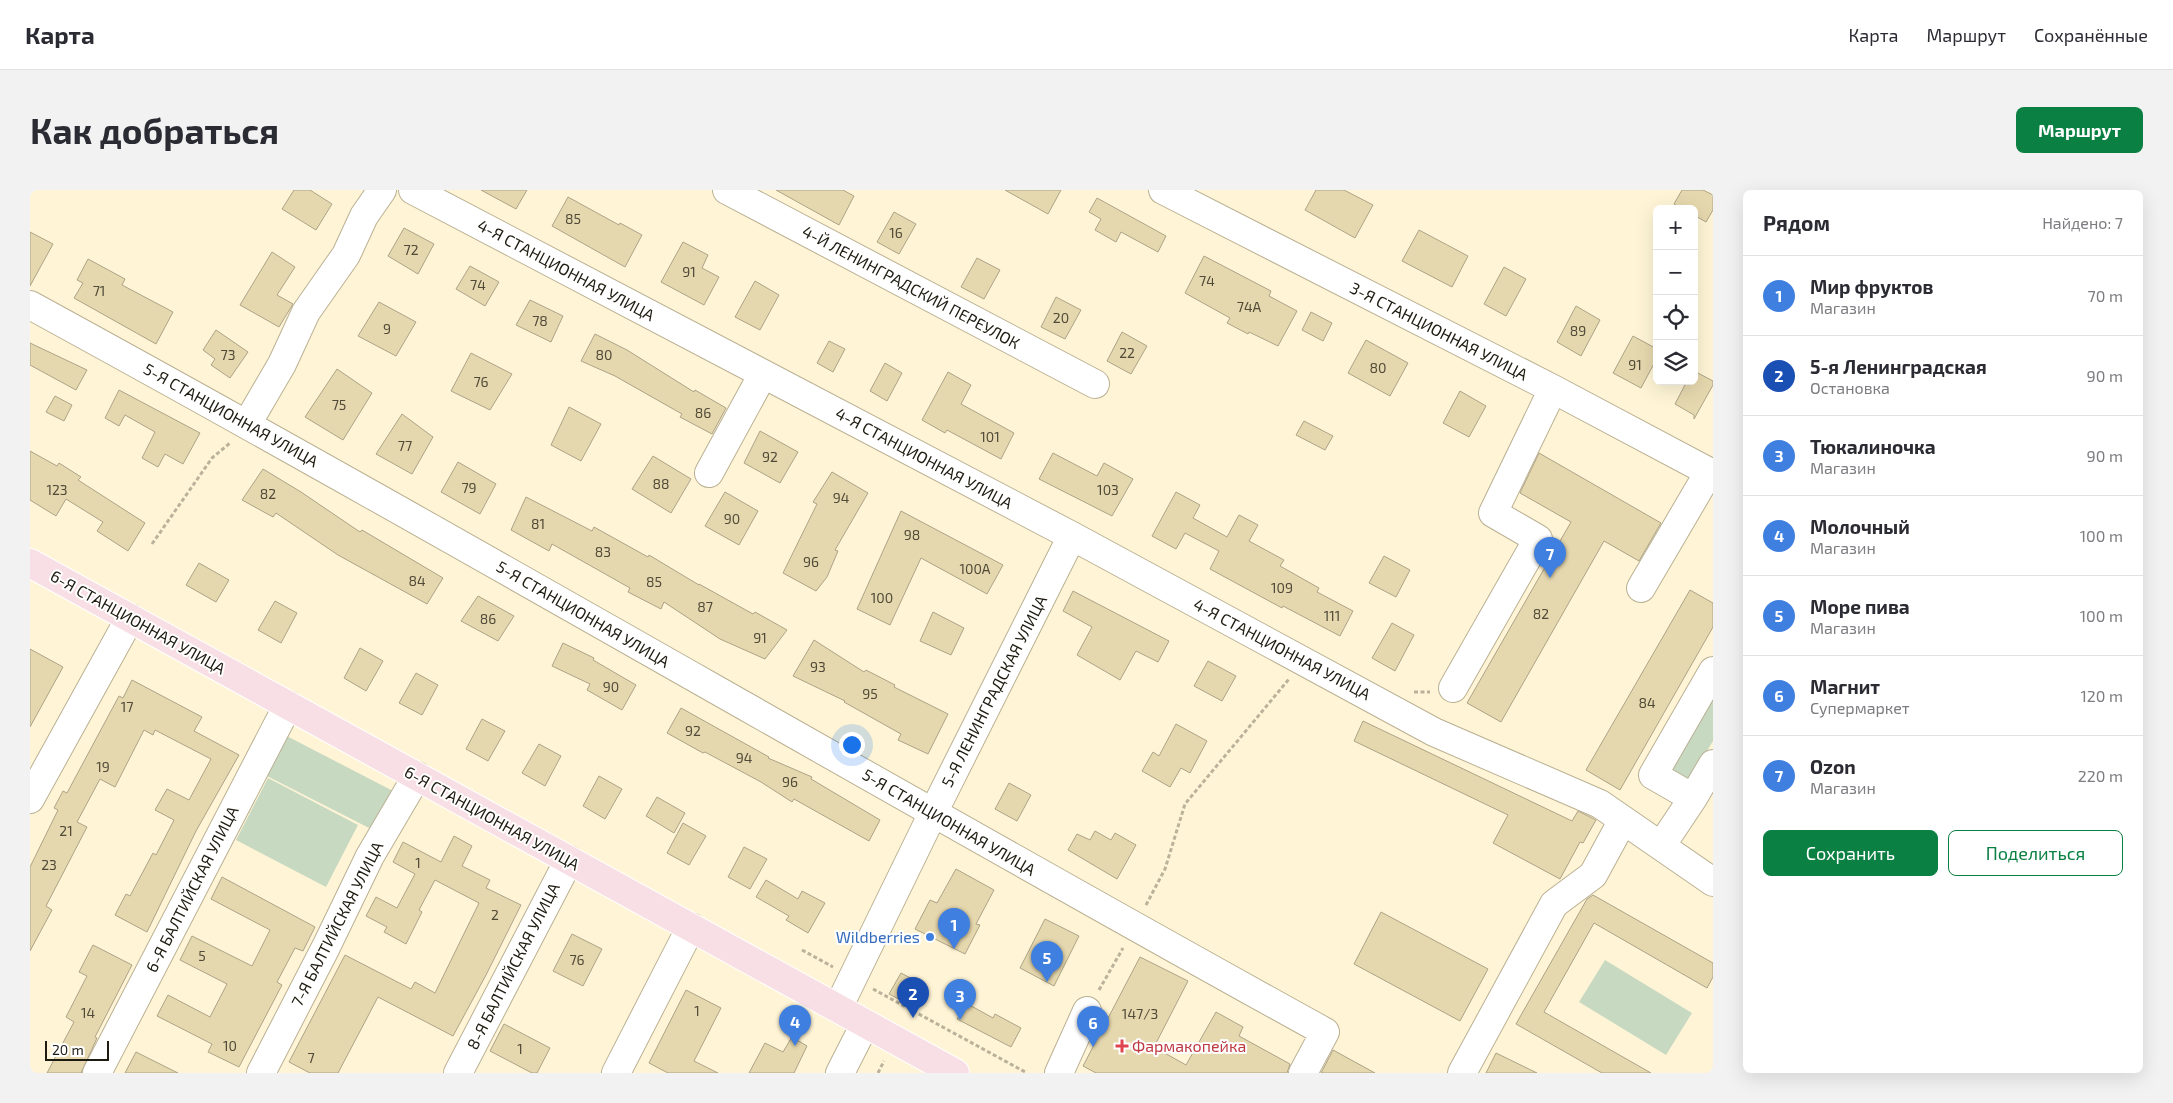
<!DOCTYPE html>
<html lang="ru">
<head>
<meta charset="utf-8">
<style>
	body { margin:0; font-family:"Exo 2",sans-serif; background:#f2f2f3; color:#2b2b33 }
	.controls { position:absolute; right:15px; top:15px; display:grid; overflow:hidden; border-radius:8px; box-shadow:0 5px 20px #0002 }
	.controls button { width:45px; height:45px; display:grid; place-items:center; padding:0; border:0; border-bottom:1px solid #e1e1e2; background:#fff; color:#2b2b33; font:25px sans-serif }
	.scale { position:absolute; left:15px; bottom:12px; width:64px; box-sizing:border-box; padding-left:5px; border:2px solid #1e1b10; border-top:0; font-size:14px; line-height:18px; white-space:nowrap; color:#1e1b10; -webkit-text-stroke:4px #fff; paint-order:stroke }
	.you { position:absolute; left:821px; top:554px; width:18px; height:18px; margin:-12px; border:4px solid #fff; border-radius:50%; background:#1a73e8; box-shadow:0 0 0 8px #1a73e833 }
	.badge { display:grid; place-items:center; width:32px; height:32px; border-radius:50%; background:#0b8043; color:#fff; font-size:16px; font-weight:700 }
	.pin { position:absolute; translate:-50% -41px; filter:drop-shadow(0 1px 2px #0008) }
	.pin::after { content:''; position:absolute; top:26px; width:18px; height:15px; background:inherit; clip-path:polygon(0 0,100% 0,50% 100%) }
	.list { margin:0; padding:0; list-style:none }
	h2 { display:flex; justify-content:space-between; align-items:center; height:65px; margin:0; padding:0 20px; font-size:21px }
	h2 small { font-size:16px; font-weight:400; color:#7c7c81 }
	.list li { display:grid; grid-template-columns:32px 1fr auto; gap:15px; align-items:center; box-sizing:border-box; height:80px; padding:0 20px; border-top:1px solid #e1e1e2 }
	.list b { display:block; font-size:19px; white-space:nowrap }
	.list p { margin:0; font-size:16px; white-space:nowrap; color:#7c7c81 }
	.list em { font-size:16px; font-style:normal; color:#7c7c81 }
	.actions { display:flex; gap:10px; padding:15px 20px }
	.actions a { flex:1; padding:11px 0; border:1px solid #0b8043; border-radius:8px; text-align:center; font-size:18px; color:#0b8043 }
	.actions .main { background:#0b8043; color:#fff }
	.icon { flex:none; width:28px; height:28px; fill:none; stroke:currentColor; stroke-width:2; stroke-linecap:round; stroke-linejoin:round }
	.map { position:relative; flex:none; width:1683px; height:883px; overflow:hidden; border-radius:8px }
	header { display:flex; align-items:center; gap:30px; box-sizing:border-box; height:70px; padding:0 25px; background:#fff; border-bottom:1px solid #e1e1e2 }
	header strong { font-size:24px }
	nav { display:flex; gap:28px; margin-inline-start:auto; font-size:18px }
	.intro { display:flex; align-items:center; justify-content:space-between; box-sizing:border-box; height:120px; padding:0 30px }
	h1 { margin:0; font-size:35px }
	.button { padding:12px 22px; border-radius:8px; background:#0b8043; color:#fff; font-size:18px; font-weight:700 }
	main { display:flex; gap:30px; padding:0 30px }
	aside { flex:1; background:#fff; border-radius:8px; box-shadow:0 5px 20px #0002 }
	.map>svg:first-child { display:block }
</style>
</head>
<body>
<header>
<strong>Карта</strong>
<nav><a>Карта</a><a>Маршрут</a><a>Сохранённые</a></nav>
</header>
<div class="intro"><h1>Как добраться</h1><a class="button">Маршрут</a></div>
<main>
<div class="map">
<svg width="1683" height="883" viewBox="0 0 1683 883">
	<rect width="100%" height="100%" fill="#fff5d6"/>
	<path fill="#c8d9c2" d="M1683 504V551L1659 591 1641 584 1642 576Z
		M249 542 365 602 345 641 229 582Z
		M238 588 328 635 296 697 206 650Z
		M1575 770 1662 823 1636 865 1549 812Z"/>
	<path fill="#e6d8ae" stroke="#aca387" d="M264 0H280L302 14 286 40 252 19Z
		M451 0H497L486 19Z
		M746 0H813L824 6 809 35Z
		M975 0H1031L1018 24Z
		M1286 0H1314L1343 15 1325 48 1275 20Z
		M1652 0H1673L1683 5V20L1676 32 1664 25V19H1652L1644 14Z
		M538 7 589 35 590 33 612 45 595 77 522 36Z
		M1067 8 1136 46 1128 62 1091 42 1086 52 1065 40 1071 29 1059 22Z
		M864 22 886 34 869 64 847 52Z
		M374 38 404 54 388 84 358 66Z
		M1389 40 1438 66 1422 97 1372 71Z
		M0 42 23 54 0 96Z
		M653 52 678 65 672 78 689 87 674 115 631 92Z
		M242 62 265 77 247 105 263 114 249 137 210 115Z
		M1174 66 1241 101 1239 106 1267 121 1248 156 1219 142 1218 144 1197 133 1200 128 1155 103Z
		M947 68 970 80 954 109 931 97Z
		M58 69 95 89 92 95 143 122 126 154 44 108 53 93 47 90Z
		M440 76 469 92 455 116 426 99Z
		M1474 77 1496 89 1476 126 1454 114Z
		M725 91 749 105 730 140 705 127Z
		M1026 107 1051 120 1035 149 1011 137Z
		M500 110 533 126 521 152 486 135Z
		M349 112 386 132 366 166 328 146Z
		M1546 116 1570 130 1551 166 1527 152Z
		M1281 122 1302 133 1293 151 1272 140Z
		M186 140 218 162 200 188 181 175 185 169 173 160Z
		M1092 142 1117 156 1101 184 1077 171Z
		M565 144 597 160 664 202 665 200 696 218 682 244 650 227 652 224 585 186 551 171Z
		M1603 146 1627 159V168L1611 198 1583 183Z
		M1336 150 1378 173 1360 206 1318 183Z
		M799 151 815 159 803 182 787 173Z
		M0 153 57 180 46 200 0 175Z
		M441 163 482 184 460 220 421 201Z
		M855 173 872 183 857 211 840 201Z
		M307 179 342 203 313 250 275 227Z
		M1664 181 1683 191V195L1664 229V225L1645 214 1657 191H1664Z
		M918 182 941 195 931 214 984 243 971 269 917 240 915 243 892 230Z
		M89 200 170 243 153 274 135 264 128 277 112 268 125 242 95 225 89 236 75 228Z
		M1430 201 1456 216 1439 247 1413 233Z
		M25 206 42 215 34 231 16 222Z
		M539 217 571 234 551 271 521 255Z
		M372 224 403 247 382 284 346 264Z
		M1274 231 1303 246 1295 260 1266 245Z
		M730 241 768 262 750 293 714 273Z
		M0 261 27 276 29 273 51 287 48 290 115 333 98 361 67 341 73 332 36 309 26 326 0 310Z
		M1023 263 1067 286 1074 273 1103 289 1082 326 1009 289Z
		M1509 263 1631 333 1609 371 1574 351 1471 532 1437 513 1541 332 1490 303Z
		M623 266 661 289 641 323 602 299Z
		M428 272 466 294 450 324 411 302Z
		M233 279 271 302 330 342 332 340 413 388 397 414 308 365 246 323 243 327 212 310Z
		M802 282 838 303 805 360 808 361 797 387 786 401 753 383 787 314 783 312Z
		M695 302 728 321 709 355 675 336Z
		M1146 302 1170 315 1163 328 1197 347 1209 325 1228 335 1219 351 1254 370 1250 376 1289 398 1287 402 1323 421 1310 446 1253 416 1252 418 1180 379 1189 361 1155 343 1146 359 1122 346Z
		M496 307 562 341 564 337 618 367 619 365 669 395V394L723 424 725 422 757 440 735 469 690 449 634 412 631 419 598 402 600 398 522 354 519 361 481 340Z
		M871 321 973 375 957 404 891 368 860 435 827 419Z
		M1354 366 1380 380 1366 407 1339 393Z
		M169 373 199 390 186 412 156 395Z
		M1660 400 1683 413V437L1590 600 1556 580Z
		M1043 401 1139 451 1128 472 1106 461 1090 490 1047 465 1062 437 1033 421Z
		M448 406 484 426 468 451 431 431Z
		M245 411 267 423 251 453 228 440Z
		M903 422 934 438 921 465 890 451Z
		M1362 433 1384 445 1365 481 1342 468Z
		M784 450 834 482 836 480 865 495 864 497 918 524 898 564 868 550 871 544 814 512 815 511 763 486Z
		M533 453 564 468 563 470 606 495 592 520 557 500 560 494 522 476Z
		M330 458 353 471 336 501 314 488Z
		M0 459 33 477 0 537Z
		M1178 471 1206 486 1192 511 1164 496Z
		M386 483 408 495 392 525 369 513Z
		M102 490 172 527 164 541 209 565 166 641 117 742 85 725 96 704 100 706 123 663 126 665 144 630 125 620 137 599 159 610 181 569 125 540 123 545 114 540 85 597 70 589 47 632 57 637 16 716 22 720 0 761V677L28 620 24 618 33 601 37 603 89 506 93 508Z
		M651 518 739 567 738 568 782 587 781 589 850 630 839 651 764 609 762 612 731 592 675 562 673 563 637 543Z
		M452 529 475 541 458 571 436 559Z
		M1333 531 1542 631 1548 621 1566 630 1553 653 1550 652 1530 689 1463 653 1478 625 1324 551Z
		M1146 534 1177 551 1160 583 1151 578 1140 597 1112 581 1123 562 1129 566Z
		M509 554 531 566 515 596 492 583Z
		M569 586 592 599 575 629 553 616Z
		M979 593 1001 605 987 631 965 619Z
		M627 607 655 623 644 643 616 626Z
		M653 633 676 646 659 675 637 663Z
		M1065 641 1081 650 1085 643 1106 655 1087 689 1038 660 1047 644 1060 650Z
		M424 646 442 656 432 676 460 690 456 698 491 715 456 785 423 846 348 807 308 883H280L259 872 315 765 381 799 385 792 405 803 449 713 405 690 389 720 392 722 376 754 354 742 357 737 336 726 346 707 367 718 385 684 363 672 373 652 411 672Z
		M714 657 737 669 720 699 698 687Z
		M926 679 964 700 946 734 950 735 935 764 885 739 900 710 907 713Z
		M192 687 285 737 273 761 265 758 247 792 252 795 209 877 178 862 182 854 127 826 138 805 180 827 197 794 150 770 162 746 222 776 240 740 181 709Z
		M736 690 768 709 772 701 795 713 778 743 756 730 759 726 726 707Z
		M1563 705 1683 773V787L1677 798 1564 733 1514 822 1621 883H1572L1486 834 1557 709Z
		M1351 722 1458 779 1430 831 1324 774Z
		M1015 729 1049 746 1024 796 990 778Z
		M542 744 572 759 553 796 523 781Z
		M63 755 102 775 65 847 67 848 51 883H17L44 832 36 827 57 786 49 782Z
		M1110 767 1158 791 1124 857 1156 875 1186 822 1213 837 1209 846 1260 874 1257 883H1066L1053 876Z
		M871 783 888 792 876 813 859 804Z
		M656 800 691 818 664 871 688 883H638L619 873Z
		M936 813 963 828 965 824 991 838 981 857 927 829Z
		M474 834 520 858 507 883H502L460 861Z
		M762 847 777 856 764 883H719L735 853 753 862Z
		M1303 860 1345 883H1291Z
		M106 862 148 883H95Z
		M1466 863 1507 883H1456Z"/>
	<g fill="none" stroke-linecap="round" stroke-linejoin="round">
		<g stroke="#bab093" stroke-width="30">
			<path id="minor" d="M383 0 1042 346 1404 542 1570 614 1683 692
				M697 0 1065 194
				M1133 0 1523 199 1683 284
				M0 115C434 352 861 603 1295 842L1273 883
				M217 234 252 174 276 122 316 65 334 26 352 0
				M679 283 733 184
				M1611 398 1679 282
				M1683 481 1623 585 1663 608 1683 574
				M1423 498 1508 349 1463 323 1523 199
				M0 609 100 428
				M1631 656 1663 608
				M808 818 903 623 1042 346
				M67 883 258 515
				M231 883 296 757 340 666 387 586
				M428 883 539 670
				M586 883 661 737
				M810 883 835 834
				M1029 883 1057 821
				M1432 883 1524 714 1563 685 1593 630"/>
		</g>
		<g stroke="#fff" stroke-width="30">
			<path id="major" d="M0 373 925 883"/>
		</g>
		<path stroke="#bab29a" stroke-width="3" stroke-dasharray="4 2.5" stroke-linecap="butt" d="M122 354 182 268 200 253
			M1384 502H1400
			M1116 715 1135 679 1155 614 1259 489
			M772 760 803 777
			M843 799 997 883
			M1069 800 1093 758
			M848 883 854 871"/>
		<use href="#minor" stroke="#fff" stroke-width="28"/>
		<use href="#major" stroke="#f8dfe5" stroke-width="28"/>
	</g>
	<circle fill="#3f7fe0" stroke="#fff" stroke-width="2" cx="900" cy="747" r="5"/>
	<path fill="#e0444e" stroke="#fff" stroke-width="2" d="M1089.5 848.5h5v5h5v5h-5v5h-5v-5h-5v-5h5z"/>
	<g text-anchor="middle" stroke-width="4" stroke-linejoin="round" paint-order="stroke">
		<g font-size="14" fill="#504a38">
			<text x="543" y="34">85</text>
			<text x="866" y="48">16</text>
			<text x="381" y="65">72</text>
			<text x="659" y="87">91</text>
			<text x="1177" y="96">74</text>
			<text x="448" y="100">74</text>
			<text x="69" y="106">71</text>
			<text x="1219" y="122">74А</text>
			<text x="1031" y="133">20</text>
			<text x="510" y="136">78</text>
			<text x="357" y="144">9</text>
			<text x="1548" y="146">89</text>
			<text x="1097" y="168">22</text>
			<text x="198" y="170">73</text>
			<text x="574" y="170">80</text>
			<text x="1605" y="180">91</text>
			<text x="1348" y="183">80</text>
			<text x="451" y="197">76</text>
			<text x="309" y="220">75</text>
			<text x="673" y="228">86</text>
			<text x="960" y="252">101</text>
			<text x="375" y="261">77</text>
			<text x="740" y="272">92</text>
			<text x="631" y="299">88</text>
			<text x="439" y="303">79</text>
			<text x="27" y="305">123</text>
			<text x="1078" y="305">103</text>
			<text x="238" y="309">82</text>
			<text x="811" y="313">94</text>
			<text x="702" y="334">90</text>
			<text x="508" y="339">81</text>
			<text x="882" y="350">98</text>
			<text x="573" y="367">83</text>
			<text x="781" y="377">96</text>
			<text x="945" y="384">100А</text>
			<text x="387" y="396">84</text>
			<text x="624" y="397">85</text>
			<text x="1252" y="403">109</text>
			<text x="852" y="413">100</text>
			<text x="675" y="422">87</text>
			<text x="1511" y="429">82</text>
			<text x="1302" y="431">111</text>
			<text x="458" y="434">86</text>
			<text x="730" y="453">91</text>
			<text x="788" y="482">93</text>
			<text x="581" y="502">90</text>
			<text x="840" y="509">95</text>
			<text x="1617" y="518">84</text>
			<text x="97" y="522">17</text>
			<text x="663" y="546">92</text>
			<text x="714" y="573">94</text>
			<text x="73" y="582">19</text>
			<text x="760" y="597">96</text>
			<text x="36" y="646">21</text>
			<text x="388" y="678">1</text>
			<text x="19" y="680">23</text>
			<text x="465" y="730">2</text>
			<text x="172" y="771">5</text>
			<text x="547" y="775">76</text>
			<text x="667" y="826">1</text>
			<text x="58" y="828">14</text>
			<text x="1110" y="829">147/3</text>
			<text x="200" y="861">10</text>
			<text x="490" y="864">1</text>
			<text x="281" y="873">7</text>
		</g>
		<g font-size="16" fill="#1e1b10" stroke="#fff">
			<text transform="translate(536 80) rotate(28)" y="6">4-Я СТАНЦИОННАЯ УЛИЦА</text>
			<text transform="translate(881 97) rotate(28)" y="6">4-Й ЛЕНИНГРАДСКИЙ ПЕРЕУЛОК</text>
			<text transform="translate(1409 141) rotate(27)" y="6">3-Я СТАНЦИОННАЯ УЛИЦА</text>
			<text transform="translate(201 225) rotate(29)" y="6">5-Я СТАНЦИОННАЯ УЛИЦА</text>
			<text transform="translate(894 268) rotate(28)" y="6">4-Я СТАНЦИОННАЯ УЛИЦА</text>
			<text transform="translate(553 424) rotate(30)" y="6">5-Я СТАНЦИОННАЯ УЛИЦА</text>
			<text transform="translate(108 432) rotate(29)" y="6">6-Я СТАНЦИОННАЯ УЛИЦА</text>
			<text transform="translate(1252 459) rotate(28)" y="6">4-Я СТАНЦИОННАЯ УЛИЦА</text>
			<text transform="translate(964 501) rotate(-63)" y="6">5-Я ЛЕНИНГРАДСКАЯ УЛИЦА</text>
			<text transform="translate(462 628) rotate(29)" y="6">6-Я СТАНЦИОННАЯ УЛИЦА</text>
			<text transform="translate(919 632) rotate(30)" y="6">5-Я СТАНЦИОННАЯ УЛИЦА</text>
			<text transform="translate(162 699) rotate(-63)" y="6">6-Я БАЛТИЙСКАЯ УЛИЦА</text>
			<text transform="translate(307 734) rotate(-63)" y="6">7-Я БАЛТИЙСКАЯ УЛИЦА</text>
			<text transform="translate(483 776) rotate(-63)" y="6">8-Я БАЛТИЙСКАЯ УЛИЦА</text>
		</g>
		<g font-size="16" fill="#366cbe" stroke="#fff" text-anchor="end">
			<text x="890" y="753">Wildberries</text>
		</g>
		<g font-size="16" fill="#be3a42" stroke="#fff" text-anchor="start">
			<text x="1102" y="862">Фармакопейка</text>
		</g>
	</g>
</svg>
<div class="controls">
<button>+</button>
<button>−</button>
<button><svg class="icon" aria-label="locate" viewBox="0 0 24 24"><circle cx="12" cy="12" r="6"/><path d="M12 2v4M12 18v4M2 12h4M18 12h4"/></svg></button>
<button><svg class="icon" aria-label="layers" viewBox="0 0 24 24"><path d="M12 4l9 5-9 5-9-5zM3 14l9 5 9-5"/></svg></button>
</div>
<div class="scale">20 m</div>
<div class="you"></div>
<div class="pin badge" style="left:924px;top:759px;background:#3f7fe0">1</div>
<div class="pin badge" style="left:883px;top:828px;background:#1a4fb4">2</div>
<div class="pin badge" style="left:930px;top:830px;background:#3f7fe0">3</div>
<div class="pin badge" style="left:765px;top:856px;background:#3f7fe0">4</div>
<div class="pin badge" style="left:1017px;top:792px;background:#3f7fe0">5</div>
<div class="pin badge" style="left:1063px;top:857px;background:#3f7fe0">6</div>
<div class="pin badge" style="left:1520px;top:388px;background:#3f7fe0">7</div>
</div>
<aside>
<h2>Рядом<small>Найдено: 7</small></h2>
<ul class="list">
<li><span class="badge" style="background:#3f7fe0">1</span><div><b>Мир фруктов</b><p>Магазин</p></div><em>70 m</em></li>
<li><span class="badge" style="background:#1a4fb4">2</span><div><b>5-я Ленинградская</b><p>Остановка</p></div><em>90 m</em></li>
<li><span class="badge" style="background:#3f7fe0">3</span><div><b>Тюкалиночка</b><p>Магазин</p></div><em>90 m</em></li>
<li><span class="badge" style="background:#3f7fe0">4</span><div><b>Молочный</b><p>Магазин</p></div><em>100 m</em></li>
<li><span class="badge" style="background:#3f7fe0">5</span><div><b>Море пива</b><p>Магазин</p></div><em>100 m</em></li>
<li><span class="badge" style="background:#3f7fe0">6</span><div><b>Магнит</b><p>Супермаркет</p></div><em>120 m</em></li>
<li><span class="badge" style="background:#3f7fe0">7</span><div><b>Ozon</b><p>Магазин</p></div><em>220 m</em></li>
</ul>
<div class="actions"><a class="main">Сохранить</a><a>Поделиться</a></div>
</aside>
</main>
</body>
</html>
